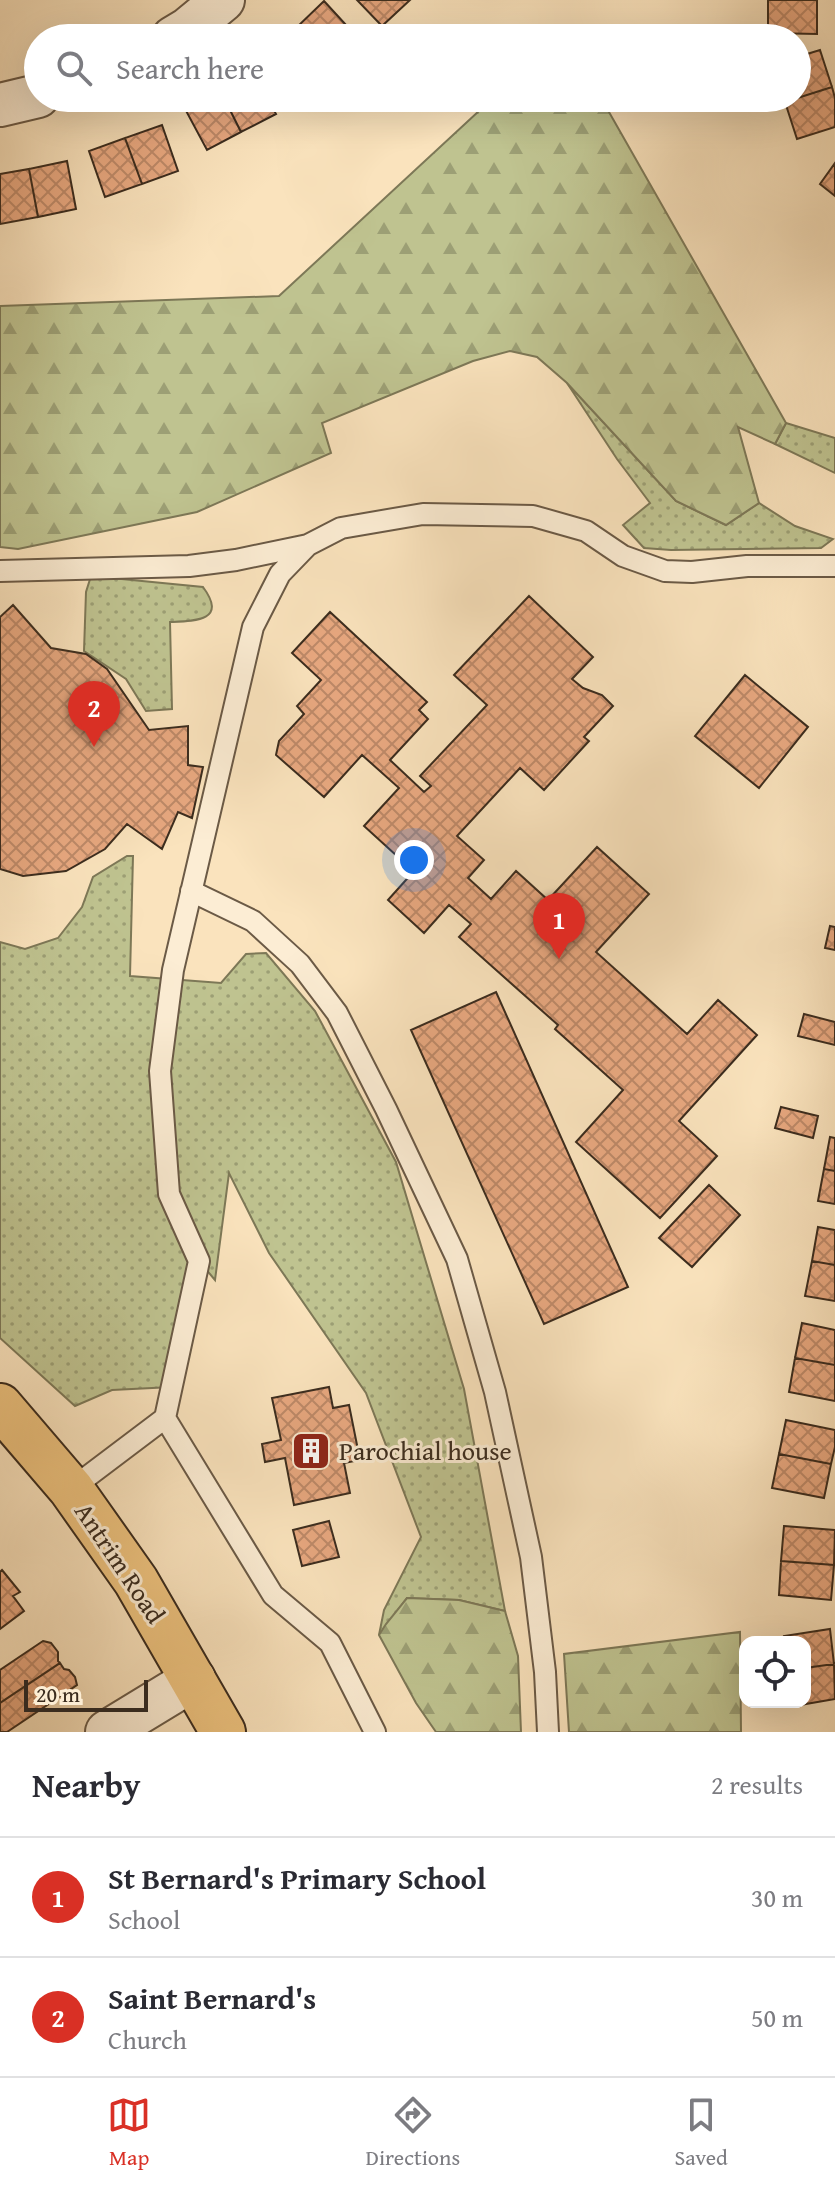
<!DOCTYPE html>
<html lang="en">
<head>
<meta charset="utf-8">
<style>
	body { margin:0; font-family:"Gentium Book Plus",serif; background:#f7f7f7; color:#2b2b33 }
	.controls { position:absolute; right:24px; bottom:24px; display:grid; overflow:hidden; border-radius:16px; box-shadow:0 8px 32px #0002 }
	.controls button { width:72px; height:72px; display:grid; place-items:center; padding:0; border:0; border-bottom:2px solid #e1e1e2; background:#fff; color:#2b2b33; font:40px sans-serif }
	.scale { position:absolute; left:24px; bottom:20px; width:124px; box-sizing:border-box; padding-left:8px; border:4px solid #3b2c1e; border-top:0; font-size:22px; line-height:28px; white-space:nowrap; color:#3b2c1e; -webkit-text-stroke:6px #fcedd4; paint-order:stroke }
	.you { position:absolute; left:414px; top:860px; width:28px; height:28px; margin:-20px; border:6px solid #fff; border-radius:50%; background:#1a73e8; box-shadow:0 0 0 12px #1a73e833 }
	.badge { display:grid; place-items:center; width:52px; height:52px; border-radius:50%; background:#d93025; color:#fff; font-size:26px; font-weight:700 }
	.pin { position:absolute; translate:-50% -66px; filter:drop-shadow(0 2px 4px #0008) }
	.pin::after { content:''; position:absolute; top:42px; width:28px; height:24px; background:inherit; clip-path:polygon(0 0,100% 0,50% 100%) }
	.list { margin:0; padding:0; list-style:none }
	h2 { display:flex; justify-content:space-between; align-items:center; height:104px; margin:0; padding:0 32px; font-size:34px }
	h2 small { font-size:26px; font-weight:400; color:#7c7c81 }
	.list li { display:grid; grid-template-columns:52px 1fr auto; gap:24px; align-items:center; box-sizing:border-box; height:120px; padding:0 32px; border-top:2px solid #e1e1e2 }
	.list b { display:block; font-size:30px; white-space:nowrap }
	.list p { margin:0; font-size:26px; white-space:nowrap; color:#7c7c81 }
	.list em { font-size:26px; font-style:normal; color:#7c7c81 }
	.icon { flex:none; width:44px; height:44px; fill:none; stroke:currentColor; stroke-width:2; stroke-linecap:round; stroke-linejoin:round }
	.map { position:relative; flex:none; width:835px; height:1732px; overflow:hidden }
	.search { position:absolute; background:#fff; box-shadow:0 8px 32px #0002; left:24px; right:24px; top:24px; height:88px; display:flex; align-items:center; gap:20px; box-sizing:border-box; padding:0 28px; border-radius:44px; color:#7c7c81; font-size:30px }
	.sheet { height:344px; background:#fff }
	nav { display:flex; justify-content:space-around; align-items:center; box-sizing:border-box; height:112px; border-top:2px solid #e1e1e2; background:#fff; font-size:22px; color:#7c7c81 }
	nav a { display:grid; justify-items:center; gap:4px }
	nav .on { color:#d93025 }
	.map>svg:first-child { display:block }
</style>
</head>
<body>
<div class="map">
<svg width="835" height="1732" viewBox="0 0 835 1732">
	<defs>
		<pattern id="grass-dots" width="8" height="8" patternUnits="userSpaceOnUse" patternTransform="scale(2)"><rect width="8" height="8" fill="#bfc390"/><path d="M2 2h.1M6 6h.1" fill="none" stroke="#9c9f75" stroke-width="1.8" stroke-linecap="round"/></pattern>
		<pattern id="forest-firs" width="22" height="20" patternUnits="userSpaceOnUse" patternTransform="scale(2)"><rect width="22" height="20" fill="#bfc390"/><path d="M5 1l3.5 6h-7zM16 11l3.5 6h-7z" fill="#9c9f75"/></pattern>
		<pattern id="building-cross-hatch" width="8" height="8" patternUnits="userSpaceOnUse" patternTransform="scale(2)"><rect width="8" height="8" fill="#e8a880"/><path d="M0 0l8 8M0 8l8-8" fill="none" stroke="#bd8968"/></pattern>
	</defs>
	<rect width="100%" height="100%" fill="#fae3bd"/>
	<filter id="stains"><feTurbulence type="fractalNoise" baseFrequency=".0025" numOctaves="4"/><feColorMatrix values="0 0 0 0 .2 0 0 0 0 .09 0 0 0 0 .02 0 0 0 .5 -.17"/></filter>
	<radialGradient id="worn" r=".72"><stop offset=".6" stop-color="#630" stop-opacity="0"/><stop offset="1" stop-color="#630" stop-opacity=".3"/></radialGradient>
	<path fill="url(#grass-dots)" stroke="#7d7857" stroke-width="2" d="M567 383 676 501 726 525 759 503 795 526 833 539 821 548 671 550 644 548 623 525 650 503 617 459Z
		M786 423 835 438V473L775 444Z
		M91 576 203 587C228 621 195 621 170 622L172 709 146 711 126 679 84 651 86 592Z
		M127 856H133L130 976 221 983 246 954 266 953 315 1011 396 1162 464 1389 505 1611 459 1600 407 1598 379 1635 384 1610 421 1537 366 1393 269 1253 229 1173 215 1280 199 1261 172 1387 112 1390 75 1406 0 1338V942L25 949 58 938 82 907 93 877Z"/>
	<path fill="url(#forest-firs)" stroke="#7d7857" stroke-width="2" d="M493 98H601L786 423 775 444 738 427 759 503 726 525 676 501 567 383 537 357 510 351 473 361 322 423 331 453 197 512 18 549 0 547V306L279 296Z
		M407 1598 459 1600 505 1611 518 1656 521 1732H436L416 1703 379 1635 386 1624Z
		M740 1632 741 1732H569L564 1654Z"/>
	<path fill="url(#building-cross-hatch)" stroke="#3b2c1e" stroke-width="2" d="M357 0H410L382 26Z
		M768 0H817V34L768 33Z
		M324 1 357 37V38H305L296 28Z
		M820 50 832 87 785 102 784 98H797V57Z
		M832 87 835 98V127L797 139 785 102Z
		M201 98H224L241 132 207 150 184 107Z
		M224 98H267L276 114 241 132Z
		M162 125 178 171 142 184 125 138Z
		M125 138 142 184 105 197 89 151Z
		M67 161 76 209 38 217 29 169Z
		M835 163V196L820 184Z
		M29 169 38 217 0 224V174Z
		M529 596 593 657 572 679 583 688 602 695 613 706 584 737 589 741 544 790 520 768 457 836 484 860 468 878 491 899 516 871 548 900 597 847 649 894 596 952 687 1034 718 1000 757 1035 679 1121 717 1156 660 1218 576 1142 623 1090 555 1029 558 1025 459 937 471 924 449 905 424 933 388 900 423 861 406 846 397 856 364 826 399 788 362 755 324 797 276 755 279 741 304 714 297 706 321 680 292 653 330 612 427 702 419 710 428 719 390 760 424 792 431 786 420 776 487 705 454 675Z
		M13 605 51 648 86 654 107 669 149 730 188 726V765L203 767 192 818 178 812 162 849 127 824 105 849 66 871 23 876 0 869V617Z
		M745 675 808 727 759 788 695 736Z
		M830 926 835 927V950L825 948Z
		M496 992 628 1287 544 1324 411 1030Z
		M804 1014 835 1022V1045L798 1036Z
		M781 1107 818 1116 813 1138 775 1128Z
		M830 1137 835 1138V1171L824 1169Z
		M824 1169 835 1171V1204L818 1201Z
		M709 1185 740 1215 692 1267 659 1238Z
		M818 1227 835 1230V1265L812 1261Z
		M812 1261 835 1265V1301L805 1296Z
		M802 1323 835 1330V1365L795 1358Z
		M795 1358 835 1365V1401L789 1392Z
		M329 1387 333 1408 349 1405 360 1460 344 1463 350 1493 294 1505 285 1458 265 1462 262 1444 281 1440 272 1398Z
		M786 1420 835 1430V1447L831 1464 779 1454Z
		M779 1454 831 1464 824 1498 772 1488Z
		M329 1521 339 1557 302 1566 293 1530Z
		M784 1526 835 1530 834 1565 781 1561Z
		M781 1561 834 1565 831 1600 779 1595Z
		M2 1570 20 1592 13 1596 24 1611 0 1629V1572Z
		M830 1629 834 1664 805 1668V1642H785L784 1636Z
		M43 1641 51 1643 58 1652V1661L60 1663 0 1703V1670Z
		M60 1663 64 1669 69 1670 75 1677 77 1685 7 1732H0V1703Z
		M834 1664 835 1699 794 1706 793 1702H805V1668Z"/>
	<g fill="none" stroke-linecap="round" stroke-linejoin="round">
		<g stroke="#6b5a46" stroke-width="24">
			<path id="service" d="M0 571 189 566 236 560 308 545
				M191 891 253 921 300 964 337 1013 386 1109 457 1259 495 1392 531 1557 545 1672 548 1732
				M165 1418 273 1595 330 1643 375 1732
				M71 1489 165 1418 199 1261 169 1194 160 1071 173 970 253 627 280 574 308 545 341 528 423 514 533 516 586 531 623 556 665 571 692 572 747 566H835"/>
		</g>
		<g stroke="#6b5a46" stroke-width="46">
			<path id="minor" d="M173 38 188 29 223 0
				M0 105 38 96
				M107 1732 194 1679"/>
		</g>
		<g stroke="#3b2c1e" stroke-width="48">
			<path id="primary" d="M0 1406 71 1489 136 1581 223 1732"/>
		</g>
		<use href="#service" stroke="#fcedd4" stroke-width="20"/>
		<use href="#minor" stroke="#fcedd4" stroke-width="42"/>
		<use href="#primary" stroke="#edc27e" stroke-width="44"/>
	</g>
	<defs>
		<g id="building-square" transform="scale(2)"><rect x="-9" y="-9" width="18" height="18" rx="4" fill="#8f2418" stroke="#fcedd4"/><path d="M-4-6H4V6H1V3H-1V6H-4ZM-2.5-4.3h1.7v1.8h-1.7ZM.8-4.3h1.7v1.8H.8ZM-2.5-1h1.7V.8h-1.7ZM.8-1h1.7V.8H.8Z" fill="#fff"/></g>
	</defs>
	<g fill-rule="evenodd">
		<use href="#building-square" x="311" y="1451"/>
	</g>
	<g text-anchor="middle" stroke-width="6" stroke-linejoin="round" paint-order="stroke">
		<g font-size="26" fill="#3b2c1e" stroke="#fcedd4" text-anchor="start">
			<text x="339" y="1460">Parochial house</text>
		</g>
		<g font-size="26" fill="#3b2c1e" stroke="#fcedd4">
			<text transform="translate(120 1563) rotate(56)" y="9">Antrim Road</text>
		</g>
	</g>
	<rect width="100%" height="100%" filter="url(#stains)"/>
	<rect width="100%" height="100%" fill="url(#worn)"/>
</svg>
<div class="controls">
<button><svg class="icon" aria-label="locate" viewBox="0 0 24 24"><circle cx="12" cy="12" r="6"/><path d="M12 2v4M12 18v4M2 12h4M18 12h4"/></svg></button>
</div>
<div class="scale">20 m</div>
<div class="you"></div>
<div class="pin badge" style="left:559px;top:959px">1</div>
<div class="pin badge" style="left:94px;top:747px">2</div>
<div class="search"><svg class="icon" aria-label="search" viewBox="0 0 24 24"><circle cx="10" cy="10" r="6"/><path d="M15 15l6 6"/></svg>Search here</div>
</div>
<section class="sheet">
<h2>Nearby<small>2 results</small></h2>
<ul class="list">
<li><span class="badge">1</span><div><b>St Bernard's Primary School</b><p>School</p></div><em>30 m</em></li>
<li><span class="badge">2</span><div><b>Saint Bernard's</b><p>Church</p></div><em>50 m</em></li>
</ul>
</section>
<nav>
<a class="on"><svg class="icon" aria-label="map" viewBox="0 0 24 24"><path d="M3 6l6-2 6 2 6-2v14l-6 2-6-2-6 2zM9 4v14M15 6v14"/></svg>Map</a>
<a><svg class="icon" aria-label="directions" viewBox="0 0 24 24"><path d="M12 3l9 9-9 9-9-9zM9 14v-3h6M13 9l2 2-2 2"/></svg>Directions</a>
<a><svg class="icon" aria-label="saved" viewBox="0 0 24 24"><path d="M7 4h10v16l-5-4-5 4z"/></svg>Saved</a>
</nav>
</body>
</html>
